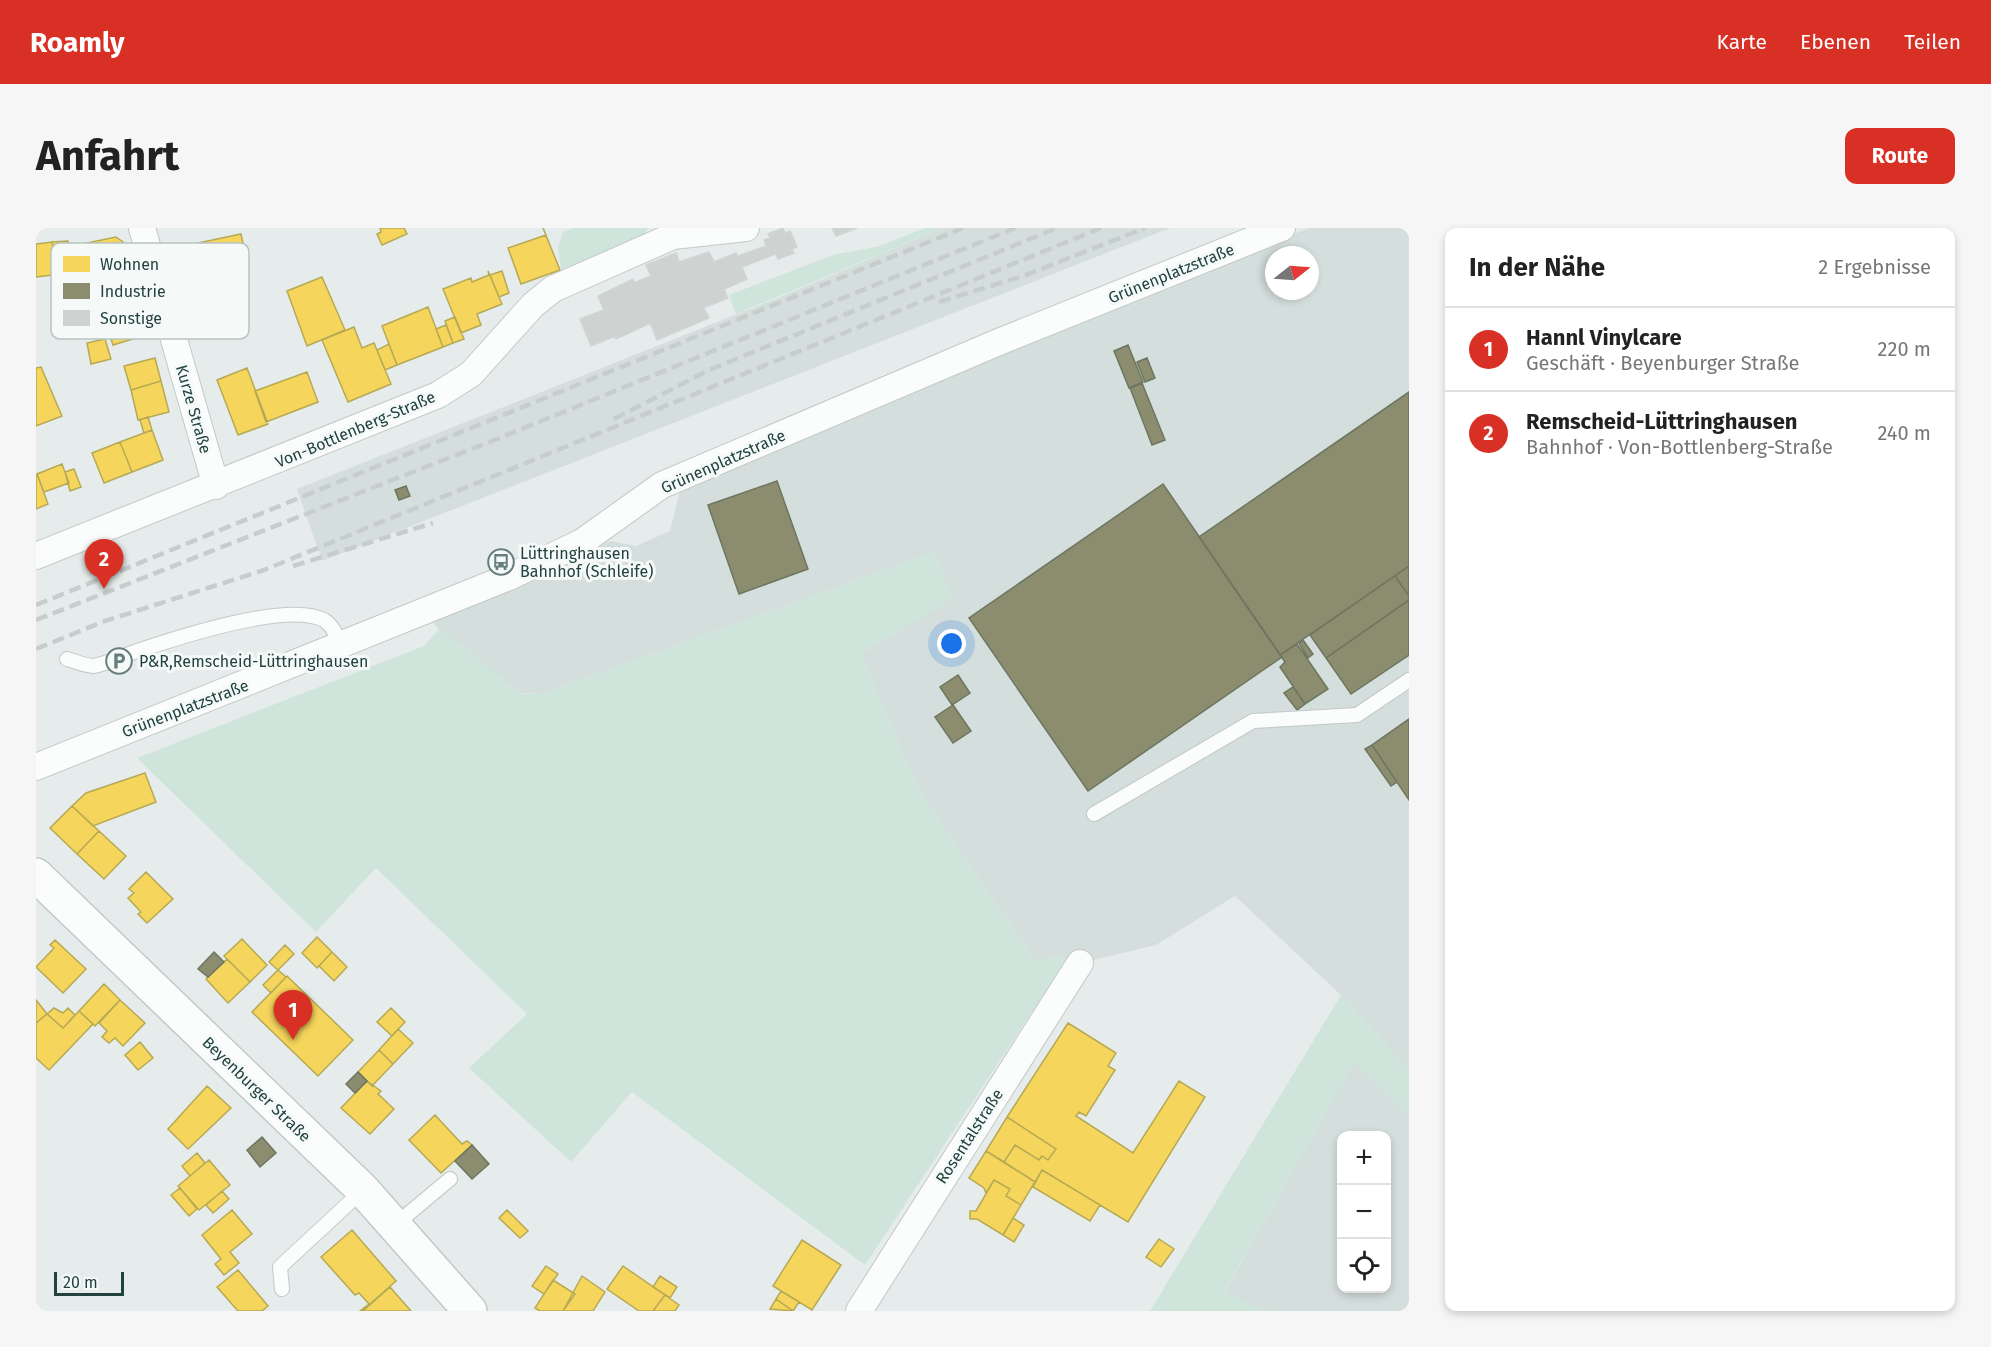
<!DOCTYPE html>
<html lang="de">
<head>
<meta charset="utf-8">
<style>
	body { margin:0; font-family:"Fira Sans",sans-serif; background:#f6f6f6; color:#222 }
	.controls { position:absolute; right:18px; bottom:18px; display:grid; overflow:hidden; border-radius:12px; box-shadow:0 3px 9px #0003 }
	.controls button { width:54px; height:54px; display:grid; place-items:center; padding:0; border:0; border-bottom:2px solid #e0e0e0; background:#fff; color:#222; font:30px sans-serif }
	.compass { position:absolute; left:1229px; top:18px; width:54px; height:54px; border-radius:50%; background:#fff; box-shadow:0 3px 9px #0003; rotate:73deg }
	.scale { position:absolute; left:18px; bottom:15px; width:70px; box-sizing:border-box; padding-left:6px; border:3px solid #224240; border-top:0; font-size:16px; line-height:21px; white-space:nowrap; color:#224240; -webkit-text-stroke:4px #f5faf9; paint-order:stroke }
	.you { position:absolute; left:916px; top:416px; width:21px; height:21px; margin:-15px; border:4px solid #fff; border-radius:50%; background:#1a73e8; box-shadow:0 0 0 9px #1a73e833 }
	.badge { display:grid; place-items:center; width:39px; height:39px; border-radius:50%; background:#d93025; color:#fff; font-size:20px; font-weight:700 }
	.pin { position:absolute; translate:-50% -50px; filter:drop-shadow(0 2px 3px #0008) }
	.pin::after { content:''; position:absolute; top:32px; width:21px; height:18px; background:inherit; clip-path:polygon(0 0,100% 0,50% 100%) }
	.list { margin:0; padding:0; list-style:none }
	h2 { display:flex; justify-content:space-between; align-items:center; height:78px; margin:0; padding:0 24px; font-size:26px }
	h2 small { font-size:20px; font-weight:400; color:#767676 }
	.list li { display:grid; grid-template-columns:39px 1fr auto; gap:18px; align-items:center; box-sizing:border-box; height:84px; padding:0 24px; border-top:2px solid #e0e0e0 }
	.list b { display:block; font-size:22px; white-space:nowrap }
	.list p { margin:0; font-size:20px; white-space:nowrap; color:#767676 }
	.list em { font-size:20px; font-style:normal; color:#767676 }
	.icon { flex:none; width:33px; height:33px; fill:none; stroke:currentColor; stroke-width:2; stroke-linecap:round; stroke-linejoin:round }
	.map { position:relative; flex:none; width:1373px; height:1083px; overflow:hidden; border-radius:12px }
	header { display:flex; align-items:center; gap:36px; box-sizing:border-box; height:84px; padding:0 30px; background:#d93025; color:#fff }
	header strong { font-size:28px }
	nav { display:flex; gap:33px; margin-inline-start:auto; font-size:21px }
	.intro { display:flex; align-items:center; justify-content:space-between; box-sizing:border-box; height:144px; padding:0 36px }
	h1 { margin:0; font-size:42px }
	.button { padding:15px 27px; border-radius:12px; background:#d93025; color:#fff; font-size:21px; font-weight:700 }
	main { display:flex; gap:36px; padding:0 36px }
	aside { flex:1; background:#fff; border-radius:12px; box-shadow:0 3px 9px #0003 }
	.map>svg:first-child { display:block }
</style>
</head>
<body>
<header>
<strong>Roamly</strong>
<nav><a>Karte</a><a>Ebenen</a><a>Teilen</a></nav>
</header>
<div class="intro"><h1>Anfahrt</h1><a class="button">Route</a></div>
<main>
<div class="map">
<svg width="1373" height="1083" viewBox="0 0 1373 1083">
	<rect width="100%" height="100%" fill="#e6eceb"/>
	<path fill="#d4dedc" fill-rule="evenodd" d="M907 0H1134L286 333 261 261 742 70Z
		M1273 0H1373V842L1305 767 1199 668 1120 717 1049 734 1027 737 1024 728 1000 733 884 565 825 426 916 370 898 324 505 466 484 465 401 400 393 386 575 313 600 318 634 303 646 255 1007 106ZM1238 27H1274V63H1238Z
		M1318 834 1373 886V1083H1230L1188 1065ZM1306 908H1350V1060H1306Z"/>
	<path fill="#cfe5db" d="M537 0H613L602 13 525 42 522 20 527 4Z
		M889 0H907L700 86 693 67 797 27 844 18Z
		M898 324 917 370 825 426 884 565 1000 733 1024 728 1027 737 829 1037 596 864 535 934 433 840 491 786 340 640 280 704 101 530 388 418 404 400 486 466H505Z
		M1305 767 1373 842V886L1318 835 1188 1064 1230 1083H1114Z"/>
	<path fill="#f6d55c" stroke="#b6a954" stroke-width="1.5" d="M344 0H368L371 6 346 17 341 6 345 4Z
		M507 0 524 42 485 56 472 20 510 7Z
		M205 6 212 39 169 48 162 15Z
		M80 9 87 14 96 48 50 58 41 17Z
		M32 13 36 35 24 36 23 27 18 28 16 14Z
		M16 14 18 28 23 27 25 46 0 49V16Z
		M452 43 466 76 441 86 445 97 425 105 407 61 435 50 436 54 453 47Z
		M466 43 473 65 463 69 454 47Z
		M96 48 113 106 77 117 66 84 72 82 66 65 77 61 75 53Z
		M286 49 309 102 271 118 251 63Z
		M392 79 407 119 361 137 346 98Z
		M419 89 428 111 417 115 409 93Z
		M410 97 417 115 407 119 400 101Z
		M318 99 326 120 338 115 355 156 312 174 286 112Z
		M69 111 75 131 55 136 51 115Z
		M353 116 361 137 349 142 341 122Z
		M119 130 125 153 95 162 88 138Z
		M5 139 26 188 0 198V140Z
		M211 140 232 196 202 207 181 152Z
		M271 144 282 174 230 194 219 163Z
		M125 153 133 184 102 192 95 162Z
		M112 189 116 202 108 205 104 192Z
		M116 202 127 232 96 244 84 214Z
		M84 214 96 244 68 255 56 225Z
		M26 236 33 255 8 264 1 246Z
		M38 241 45 259 34 263 29 244Z
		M1 246 12 276 0 281V247Z
		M109 545 120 574 57 598 36 578 50 565Z
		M36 578 63 603 41 626 14 600Z
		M63 603 90 628 68 651 41 626Z
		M110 644 137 671 111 695 102 686 105 684 92 670 98 665 93 661Z
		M281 709 296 724 281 740 266 725Z
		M206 711 231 737 214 754 188 728Z
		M19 712 50 741 27 765 0 739 18 720 14 717Z
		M249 717 258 726 242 742 233 734Z
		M296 724 311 739 298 753 283 738Z
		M191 731 214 754 192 775 170 751Z
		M242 742 250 749 235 765 227 757Z
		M251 748 317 812 282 848 216 784Z
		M68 756 84 772 59 798 43 783Z
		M0 772 11 786 0 795Z
		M84 772 109 795 87 818 79 810 73 815 66 809 71 803 63 795Z
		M18 780 27 785 32 780 39 787 27 800 11 786Z
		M355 780 369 794 356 808 341 794Z
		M43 783 57 796 13 842 0 830V795L11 786 27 800Z
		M1032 795 1080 825 1072 838 1079 842 1050 888 1043 884 1040 888 1097 925 1143 853 1169 869 1092 994 1006 942 999 954 968 934 979 917 1003 932 1006 928 1012 932 1020 921 971 889Z
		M362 801 377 815 357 836 343 822Z
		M104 814 117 830 102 842 89 827Z
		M343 822 357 836 336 858 322 844Z
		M331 853 345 863 342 866 358 881 334 906 305 880Z
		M171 858 195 880 152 921 132 901Z
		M399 887 426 916 431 913 436 917 405 945 373 912Z
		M971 889 1020 921 1012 932 1006 928 1003 932 979 917 968 934 950 923Z
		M950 923 999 954 985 977 970 968 974 961 958 952 950 965 948 960 933 950Z
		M161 925 169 935 154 948 146 938Z
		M173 932 194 957 163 982 142 958Z
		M1006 942 1064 977 1054 993 997 959Z
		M958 952 974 961 970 968 985 977 967 1007 941 991H934V983H940Z
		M144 960 161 981 153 988 135 967Z
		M186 963 193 971 177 985 170 977Z
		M196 982 216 1006 194 1024 203 1035 188 1047 179 1036 185 1031 166 1007Z
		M471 982 492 1003 484 1010 463 990Z
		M977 990 988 997 978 1014 967 1007Z
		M316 1002 360 1053 326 1083H324L333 1076 323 1065 319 1067 285 1029Z
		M1123 1011 1138 1021 1125 1039 1110 1029Z
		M766 1012 805 1037 776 1082 737 1058Z
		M510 1038 522 1046 508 1066 496 1058Z
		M587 1038 629 1067 617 1083H603L571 1061Z
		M202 1042 232 1078 226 1083H202L181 1059Z
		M546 1048 569 1064 557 1083H527Z
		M624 1048 641 1059 634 1070 617 1059Z
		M517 1052 539 1066 527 1083H504L499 1080Z
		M354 1059 375 1083H329L328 1082Z
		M745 1063 763 1074 757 1083 740 1071Z
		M629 1067 643 1077 639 1083H617Z
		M740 1071 757 1083 734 1081Z"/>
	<path fill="#8c8c6e" stroke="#6c7660" stroke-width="1.5" d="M1092 117 1107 154 1093 160 1078 123Z
		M1111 130 1119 150 1109 154 1101 134Z
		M1106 155 1129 212 1116 217 1094 160Z
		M1373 164V338L1244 427 1163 309Z
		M741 253 772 341 703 366 672 277Z
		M1127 256 1246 429 1052 563 933 390Z
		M370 258 374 268 363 272 359 262Z
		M1373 338V368L1359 348Z
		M1359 348 1373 368V372L1290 430 1274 407Z
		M1373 372V427L1315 466 1290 430Z
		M1267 412 1277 426 1272 430 1263 415Z
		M1261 416 1292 461 1269 476 1244 439 1249 434 1244 427Z
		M922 447 934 465 916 477 904 459Z
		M1257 459 1269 476 1261 482 1248 465Z
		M917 477 935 503 917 515 899 489Z
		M1373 491V572L1336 517Z
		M1336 517 1361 554 1355 558 1329 521Z
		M178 724 188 734 172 749 162 741Z
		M322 844 331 853 319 865 310 856Z
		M226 909 240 925 224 939 211 922Z
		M436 917 453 936 436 951 419 933Z"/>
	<path fill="#ced3d2" stroke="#cfd5d4" stroke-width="1.5" d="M747 0 749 5 754 3 761 19 756 21 758 25 742 31 740 26 734 28 728 12 734 10 732 6Z
		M796 0H821L800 8Z
		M730 18 734 28 706 39 702 28Z
		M673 24 678 34 700 25 711 51 688 61 692 70 667 80 665 75 636 85 580 111 579 108 555 118 544 91 568 82 562 68 597 51 598 55 615 48 610 37 640 25 643 34Z
		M665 75 673 90 621 112 614 94Z"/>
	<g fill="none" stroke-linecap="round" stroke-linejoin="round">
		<g stroke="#c3c9c8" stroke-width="16">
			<path id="lane" d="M31 431C38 433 50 438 57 438 71 436 87 428 101 423 140 410 251 373 288 392 297 398 301 408 305 418
				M1058 586 1217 493 1321 487 1373 452
				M359 997 414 951
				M246 1061 244 1039 327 962"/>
		</g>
		<g stroke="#c3c9c8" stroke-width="28">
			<path id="street" d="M106 0 180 258
				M0 328 402 167 435 146 497 77 517 61 637 8 710 0
				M0 539 473 349 546 314 626 257 965 113 1246 0
				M823 1083 1044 735"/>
		</g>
		<g stroke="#c2cac9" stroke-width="36">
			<path id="secondary" d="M0 647 327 962 434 1083"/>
		</g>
		<use href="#lane" stroke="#fbfcfc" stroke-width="14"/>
		<use href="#street" stroke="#fbfcfc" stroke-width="26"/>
		<use href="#secondary" stroke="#fbfcfc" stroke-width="33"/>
		<path stroke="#c7cdcc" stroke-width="4.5" stroke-dasharray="12 6" stroke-linecap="butt" d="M903 74 990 47 1109 0
			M578 191 673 142 1021 0
			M257 338 397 295
			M0 377 927 0
			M0 392 461 211 979 0
			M0 421 69 393 228 342 1065 0"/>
	</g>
	<defs>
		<g id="bus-ring" transform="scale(1.35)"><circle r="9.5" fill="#f5faf9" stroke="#677e7c" stroke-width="1.5"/><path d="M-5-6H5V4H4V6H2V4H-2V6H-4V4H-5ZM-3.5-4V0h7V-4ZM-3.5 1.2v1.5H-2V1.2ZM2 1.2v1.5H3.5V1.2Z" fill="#677e7c"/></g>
		<g id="parking-ring" transform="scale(1.35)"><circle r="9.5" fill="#f5faf9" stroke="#677e7c" stroke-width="1.5"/><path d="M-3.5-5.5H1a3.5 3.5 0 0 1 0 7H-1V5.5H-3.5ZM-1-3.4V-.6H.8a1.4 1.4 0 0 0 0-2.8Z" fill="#677e7c"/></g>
	</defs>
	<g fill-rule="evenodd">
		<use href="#bus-ring" x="465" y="334"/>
		<use href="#parking-ring" x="83" y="433"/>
	</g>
	<g text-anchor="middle" stroke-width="6" stroke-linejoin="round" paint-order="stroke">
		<g font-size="16" fill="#224240" stroke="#f5faf9">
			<text transform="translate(1135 45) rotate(-22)" y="6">Grünenplatzstraße</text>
			<text transform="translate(158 181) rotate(74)" y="6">Kurze Straße</text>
			<text transform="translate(319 201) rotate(-23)" y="6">Von-Bottlenberg-Straße</text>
			<text transform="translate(687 233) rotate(-24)" y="6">Grünenplatzstraße</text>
			<text transform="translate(149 480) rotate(-21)" y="6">Grünenplatzstraße</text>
			<text transform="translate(221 861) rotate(44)" y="6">Beyenburger Straße</text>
			<text transform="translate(933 908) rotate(-57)" y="6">Rosentalstraße</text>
		</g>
		<g font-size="16" fill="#224240" stroke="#f5faf9" text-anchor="start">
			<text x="484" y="331">Lüttringhausen<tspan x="484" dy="18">Bahnhof (Schleife)</tspan></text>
			<text x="103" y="439">P&amp;R,Remscheid-Lüttringhausen</text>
		</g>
	</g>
	<rect x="15" y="15" width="198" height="96" rx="9" fill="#f5faf9" stroke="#b6c3c2" stroke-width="1.5"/>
	<rect x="27" y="28" width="27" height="16" fill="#f6d55c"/>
	<rect x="27" y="55" width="27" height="16" fill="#8c8c6e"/>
	<rect x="27" y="82" width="27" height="16" fill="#ced3d2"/>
	<g font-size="16" fill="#224240">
		<text x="64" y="42">Wohnen</text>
		<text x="64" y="69">Industrie</text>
		<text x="64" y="96">Sonstige</text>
	</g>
</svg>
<div class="controls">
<button>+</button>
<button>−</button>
<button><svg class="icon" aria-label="locate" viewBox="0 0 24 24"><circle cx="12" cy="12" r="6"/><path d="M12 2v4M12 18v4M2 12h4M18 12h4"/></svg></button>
</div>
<svg class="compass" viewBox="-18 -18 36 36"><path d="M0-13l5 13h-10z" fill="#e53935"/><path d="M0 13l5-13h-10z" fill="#767676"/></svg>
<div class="scale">20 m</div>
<div class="you"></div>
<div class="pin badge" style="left:257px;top:812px">1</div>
<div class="pin badge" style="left:68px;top:361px">2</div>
</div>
<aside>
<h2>In der Nähe<small>2 Ergebnisse</small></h2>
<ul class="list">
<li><span class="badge">1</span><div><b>Hannl Vinylcare</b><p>Geschäft · Beyenburger Straße</p></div><em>220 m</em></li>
<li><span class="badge">2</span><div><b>Remscheid-Lüttringhausen</b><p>Bahnhof · Von-Bottlenberg-Straße</p></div><em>240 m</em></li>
</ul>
</aside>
</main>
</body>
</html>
